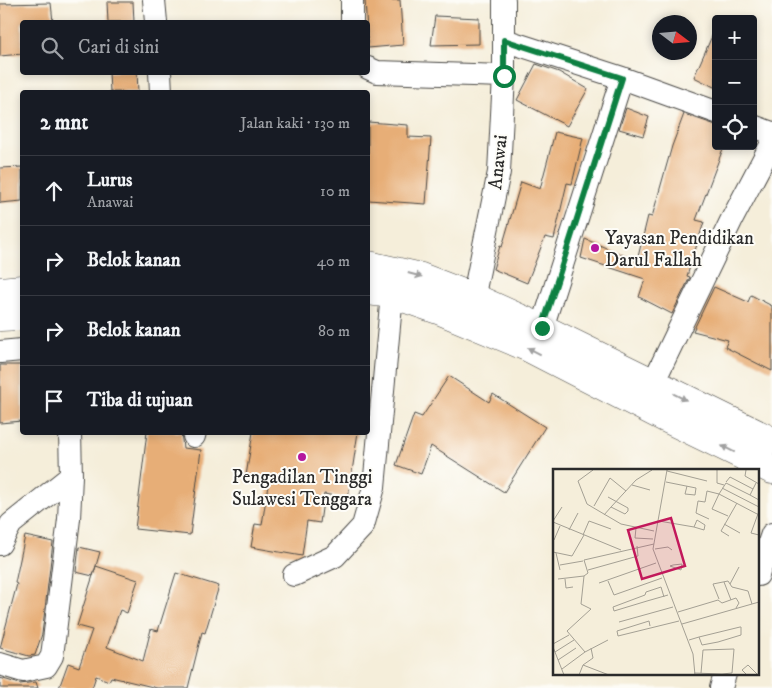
<!DOCTYPE html>
<html lang="id">
<head>
<meta charset="utf-8">
<style>
	body { margin:0; font-family:"IM FELL DW Pica",serif; background:#20242c; color:#f1f3f6 }
	.controls { position:absolute; right:15px; top:15px; display:grid; overflow:hidden; border-radius:5px; box-shadow:0 2px 8px #0003 }
	.controls button { width:45px; height:45px; display:grid; place-items:center; padding:0; border:0; border-bottom:1px solid #363941; background:#171b24; color:#f1f3f6; font:25px sans-serif }
	.compass { position:absolute; left:652px; top:15px; width:45px; height:45px; border-radius:50%; background:#171b24; box-shadow:0 2px 8px #0003; rotate:106deg }
	.stop { position:absolute; width:15px; height:15px; margin:-11px; border:4px solid #0b8043; border-radius:50%; background:#fff }
	.stop.end { background:#0b8043; border-color:#fff; box-shadow:0 1px 5px #0008 }
	.list { margin:0; padding:0; list-style:none }
	h2 { display:flex; justify-content:space-between; align-items:center; height:65px; margin:0; padding:0 20px; font-size:21px }
	h2 small { font-size:16px; font-weight:400; color:#9ea1a6 }
	.list li { display:grid; grid-template-columns:32px 1fr auto; gap:15px; align-items:center; box-sizing:border-box; height:70px; padding:0 20px; border-top:1px solid #363941 }
	.list b { display:block; font-size:19px; white-space:nowrap }
	.list p { margin:0; font-size:16px; white-space:nowrap; color:#9ea1a6 }
	.list em { font-size:16px; font-style:normal; color:#9ea1a6 }
	.icon { flex:none; width:28px; height:28px; fill:none; stroke:currentColor; stroke-width:2; stroke-linecap:round; stroke-linejoin:round }
	.map { position:relative; flex:none; width:772px; height:688px; overflow:hidden }
	.search { position:absolute; background:#171b24; box-shadow:0 2px 8px #0003; left:20px; top:20px; width:350px; height:55px; display:flex; align-items:center; gap:12px; box-sizing:border-box; padding:0 18px; border-radius:5px; color:#9ea1a6; font-size:19px }
	.panel { position:absolute; background:#171b24; box-shadow:0 2px 8px #0003; left:20px; top:90px; width:350px; height:345px; border-radius:5px }
	.map>svg:first-child { display:block }
</style>
</head>
<body>
<div class="map">
<svg width="772" height="688" viewBox="0 0 772 688">
	<rect width="100%" height="100%" fill="#fdfcf7"/>
	<filter id="ink" filterUnits="userSpaceOnUse"><feTurbulence type="fractalNoise" baseFrequency=".02" numOctaves="2"/><feDisplacementMap in="SourceGraphic" scale="10" xChannelSelector="R" yChannelSelector="G"/><feConvolveMatrix kernelMatrix="1 2 1 2 8 2 1 2 1" color-interpolation-filters="sRGB"/></filter>
	<filter id="wash" filterUnits="userSpaceOnUse"><feTurbulence type="fractalNoise" baseFrequency=".0096" numOctaves="4" result="noise"/><feDisplacementMap in="SourceGraphic" scale="20" xChannelSelector="R" yChannelSelector="G"/><feGaussianBlur stdDeviation="1.12" result="paint"/><feColorMatrix in="noise" values="0 0 0 0 0 0 0 0 0 0 0 0 0 0 0 0 0 1.4 0 .05"/><feComposite in="paint" operator="in"/></filter>
	<g filter="url(#wash)">
		<rect width="100%" height="100%" fill="#f5eeda"/>
		<g id="blocks">
			<path fill="#e7ae77" d="M365 0H400L403 45 368 48Z
				M107 2H133L134 22H108Z
				M51 3 53 22H22V54L0 56V4Z
				M435 16 479 18V44L431 45Z
				M716 27V88L694 77Z
				M536 64 559 72 588 89 567 126 517 100Z
				M109 72H137L138 92H110Z
				M626 108 649 117 643 136 619 129Z
				M684 114 716 125V146H724L696 220 704 222 687 276 690 277 672 314 639 297 645 279 581 258 585 239 637 261 648 216 652 217 672 146Z
				M368 122 408 125V137L431 138 426 204 368 200Z
				M555 132 583 138 572 184 567 183 554 239 545 237 527 283 493 269 500 246 502 247 521 182 540 189Z
				M22 167V201L0 203V168Z
				M714 287 748 302 751 295 772 306V371L725 347 728 340 693 331Z
				M0 365H22V421L0 423Z
				M449 376 489 402 493 394 545 427 504 492 431 446 421 474 396 465 414 414 422 417Z
				M147 432H181L183 448 201 450 190 535 135 529Z
				M253 432H358L348 498 324 494 320 523 307 521 302 556 251 547 255 524 262 525 268 485 245 482Z
				M25 536 53 542 42 634 35 655 29 656 0 648 17 584 15 583Z
				M79 547 100 552 93 576 76 572Z
				M96 566 138 580 127 613 120 610 107 647 143 661 151 629 158 631 176 573 219 586 205 633 202 632 188 688H157L111 677 109 681 96 676 92 688H59L68 663 79 667 92 630 77 626Z
				M0 678 20 684 36 682 38 688H0Z"/>
		</g>
	</g>
	<g filter="url(#ink)">
		<use href="#blocks" fill-opacity="0" stroke="#494845" stroke-width="1"/>
		<g fill="none" stroke-linecap="round" stroke-linejoin="round">
			<g stroke="#494845" stroke-width="24">
				<path id="minor" d="M154 0 156 22
					M352 0V22
					M504 40 622 78
					M368 68 377 72 504 76
					M160 72 161 92
					M753 126 772 133
					M470 314 499 172 504 76V0
					M542 328 622 78 716 112
					M0 352 22 350
					M653 383 731 221 772 143
					M70 432 71 476
					M194 436 195 432
					M0 544 11 524 71 476 69 519 52 656 46 666 23 671 0 664
					M294 575 335 556 363 526 374 487 392 294
					M758 575 772 534
					M721 688 725 674"/>
			</g>
			<g stroke="#494845" stroke-width="29">
				<path id="highway" d="M368 265 421 277 473 297 542 328 772 441
					M0 291 22 289
					M368 291 392 294 441 311 527 347 667 419 772 470
					M0 317 22 316"/>
			</g>
			<use href="#minor" stroke="#fff" stroke-width="22"/>
			<use href="#highway" stroke="#fff" stroke-width="28"/>
		</g>
		<defs><path id="oneway-solid" d="M-6-.8H1V-3.2L6.5 0L1 3.2V.8H-6Z" transform="scale(1.25)"/></defs>
		<g fill="#a0a0a0">
			<use href="#oneway-solid" transform="translate(415 275) rotate(15)"/>
			<use href="#oneway-solid" transform="translate(534 351) rotate(-153)"/>
			<use href="#oneway-solid" transform="translate(680 397) rotate(26)"/>
			<use href="#oneway-solid" transform="translate(728 449) rotate(-154)"/>
		</g>
	</g>
	<g fill="none" stroke-linecap="round" stroke-linejoin="round" filter="url(#ink)">
		<path stroke="#0b8043" stroke-width="6" d="M504 76V40L622 78 542 328"/>
	</g>
	<g fill="#b5179e" stroke="#fdfcf7" stroke-width="2">
		<circle cx="595" cy="248" r="5"/>
		<circle cx="302" cy="457" r="5"/>
	</g>
	<g text-anchor="middle" stroke-width="4" stroke-linejoin="round" paint-order="stroke">
		<g font-size="19" fill="#2b2b2b" stroke="#fdfcf7">
			<text transform="translate(497 162) rotate(-84)" y="7">Anawai</text>
		</g>
		<g font-size="19" fill="#2b2b2b" stroke="#fdfcf7" text-anchor="start">
			<text x="605" y="244">Yayasan Pendidikan<tspan x="605" dy="22">Darul Fallah</tspan></text>
			<text x="302" y="483" text-anchor="middle">Pengadilan Tinggi<tspan x="302" dy="22">Sulawesi Tenggara</tspan></text>
		</g>
	</g>
	<g transform="translate(553 469)">
		<rect width="206" height="206" fill="#f5eeda"/>
		<path fill="none" stroke="#a4a094" stroke-width="1" d="M40 1 25 12 34 35 68 55 101 62M114 1 100 80 140 185 142 206M164 1V14L171 16M193 1 192 7 206 15M114 2 154 12M113 13 143 19 142 26 132 25 134 17M173 13 177 8 200 20M203 14 197 26 206 31M79 16 97 21M169 19 206 38M197 26 173 14 166 25 206 46M41 37 57 9 73 22M58 38 83 11 99 1M206 42 198 64 206 66M51 46 58 38 72 45 75 42V39L55 28M156 50 143 44 145 32 152 33 154 22 166 25 159 40 175 47M0 52 9 38M106 52 141 58 144 51 152 56 151 61 141 58M0 53 68 81M171 55 187 64M83 59 82 69 100 70M16 61 25 44M30 66 36 52 58 60M176 67 168 62 184 34M1 71 7 57M102 80 115 78 119 81M0 83 19 87 31 66M3 84 7 101M129 95 128 101 117 97 120 96ZM7 96 30 92M35 101 85 87 84 77M5 110 31 107M12 110 13 119 20 118M55 112 61 126 109 109M171 113 178 131M46 114 103 94M177 115 186 98M92 126 60 138 61 142 94 132M92 126 93 123 108 118 111 128M166 130 160 115 175 112 179 118 195 122 199 135M94 132 115 126M125 143 165 131 169 134 183 129 186 134 183 139M66 153 120 138M129 155 206 133M97 157 96 152 64 162 65 167 126 152M55 171 32 183 14 162 38 140 28 135 31 107 35 104 31 91 101 75M136 171 146 168 187 158H188V166L165 173 149 176 146 168M0 175 16 166M0 178 11 206M2 183 21 171M5 191 23 179M30 196 40 189 38 179M9 200 32 183M141 204 169 205 179 204 181 180 150 181 148 204M17 206H33M26 206 30 196 56 206M194 206 189 201 195 196 205 206"/>
		<path fill="#c2185b" fill-opacity="0.15" stroke="#c2185b" stroke-width="2.5" d="M118 49 132 97 89 110 75 61Z"/>
		<rect width="206" height="206" fill="none" stroke="#2b2b2b" stroke-width="2.5"/>
	</g>
</svg>
<div class="controls">
<button>+</button>
<button>−</button>
<button><svg class="icon" aria-label="locate" viewBox="0 0 24 24"><circle cx="12" cy="12" r="6"/><path d="M12 2v4M12 18v4M2 12h4M18 12h4"/></svg></button>
</div>
<svg class="compass" viewBox="-18 -18 36 36"><path d="M0-13l5 13h-10z" fill="#e53935"/><path d="M0 13l5-13h-10z" fill="#9ea1a6"/></svg>
<div class="stop" style="left:504px;top:76px"></div>
<div class="stop end" style="left:542px;top:328px"></div>
<div class="search"><svg class="icon" aria-label="search" viewBox="0 0 24 24"><circle cx="10" cy="10" r="6"/><path d="M15 15l6 6"/></svg>Cari di sini</div>
<section class="panel">
<h2>2 mnt<small>Jalan kaki · 130 m</small></h2>
<ul class="list">
<li><svg class="icon" aria-label="ahead" viewBox="0 0 24 24"><path d="M12 20V5M6 11l6-6 6 6"/></svg><div><b>Lurus</b><p>Anawai</p></div><em>10 m</em></li>
<li><svg class="icon" aria-label="right" viewBox="0 0 24 24"><path d="M7 20v-9h11M14 6l5 5-5 5"/></svg><div><b>Belok kanan</b></div><em>40 m</em></li>
<li><svg class="icon" aria-label="right" viewBox="0 0 24 24"><path d="M7 20v-9h11M14 6l5 5-5 5"/></svg><div><b>Belok kanan</b></div><em>80 m</em></li>
<li><svg class="icon" aria-label="arrive" viewBox="0 0 24 24"><path d="M6 21V4h12l-3 4 3 4H6"/></svg><div><b>Tiba di tujuan</b></div></li>
</ul>
</section>
</div>
</body>
</html>
